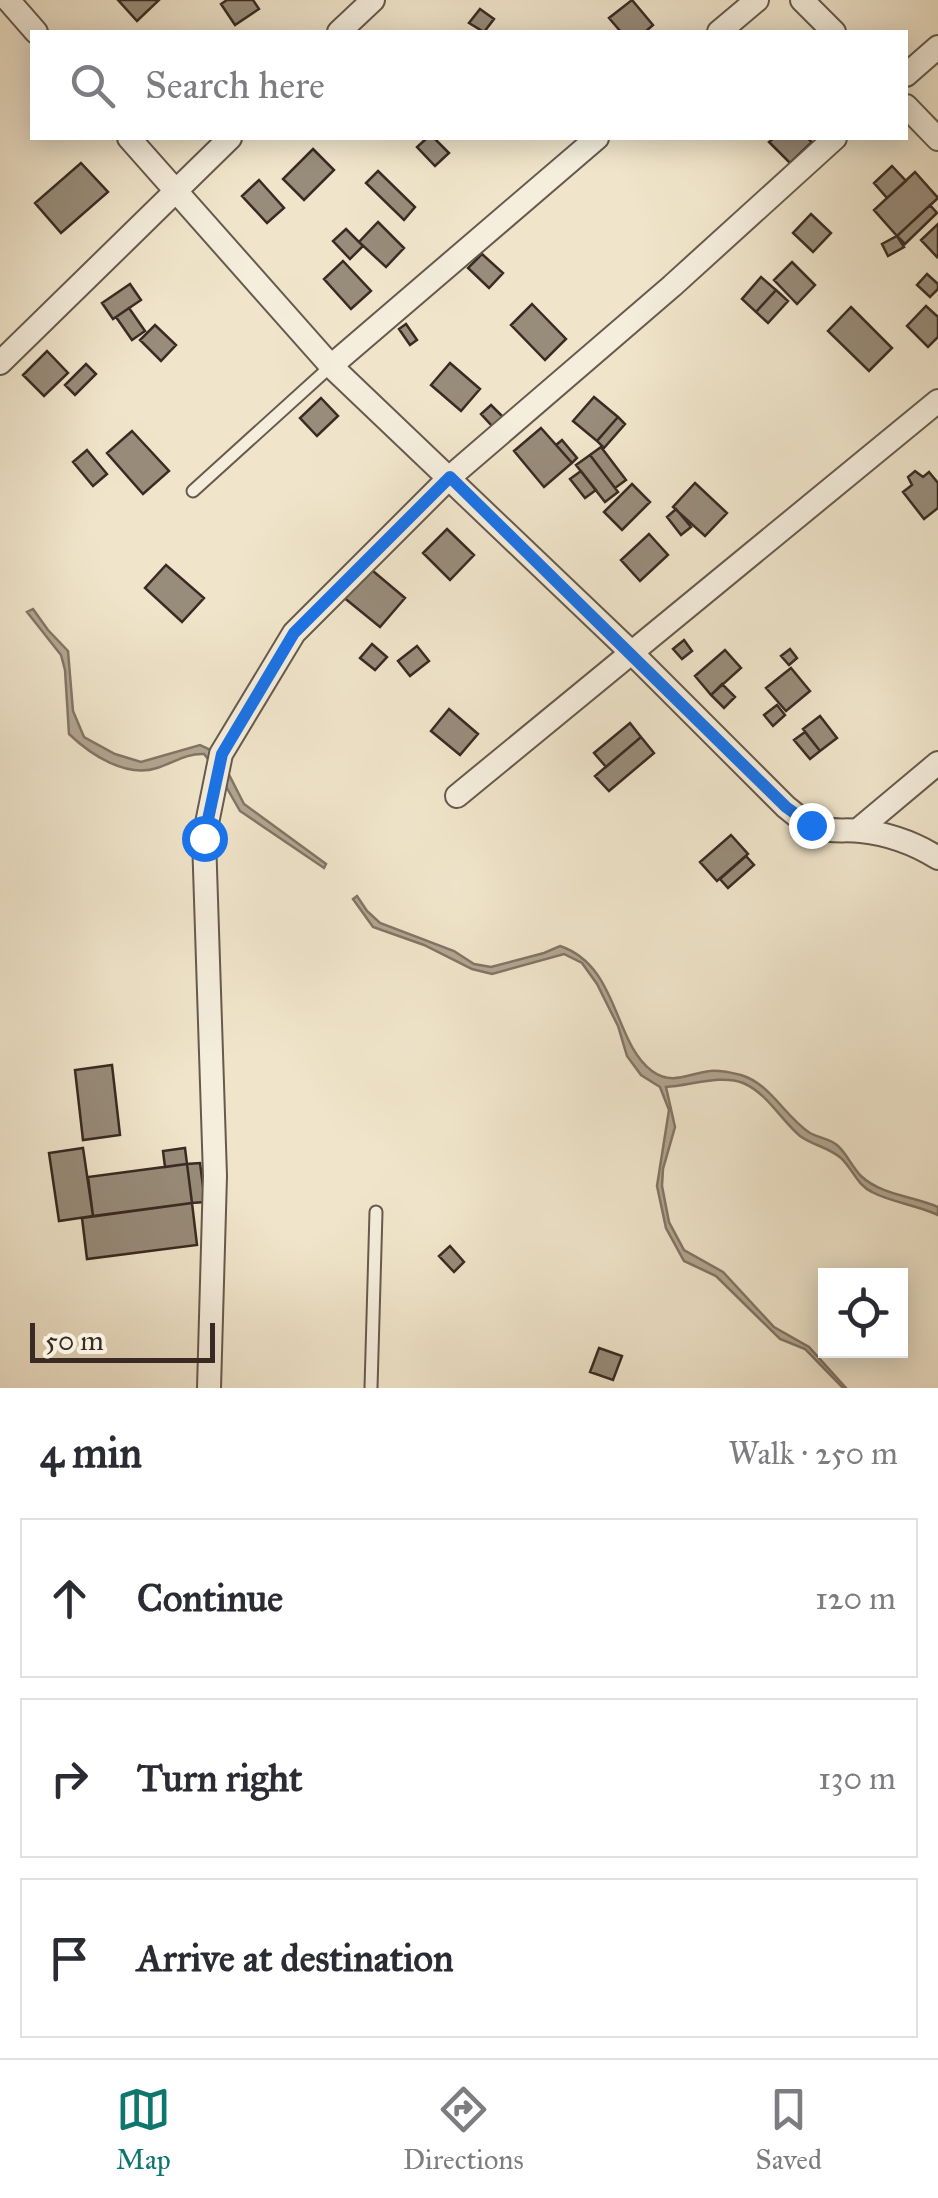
<!DOCTYPE html>
<html lang="en">
<head>
<meta charset="utf-8">
<style>
	body { margin:0; font-family:"IM FELL Great Primer",serif; background:#f7f7f7; color:#2b2b33 }
	.controls { position:absolute; right:30px; bottom:30px; display:grid; overflow:hidden; border-radius:0px; box-shadow:0 5px 25px #0003 }
	.controls button { width:90px; height:90px; display:grid; place-items:center; padding:0; border:0; border-bottom:2px solid #e1e1e2; background:#fff; color:#2b2b33; font:50px sans-serif }
	.scale { position:absolute; left:30px; bottom:25px; width:185px; box-sizing:border-box; padding-left:10px; border:5px solid #392b23; border-top:0; font-size:28px; line-height:35px; white-space:nowrap; color:#392b23; -webkit-text-stroke:8px #f5eedd; paint-order:stroke }
	.stop { position:absolute; width:30px; height:30px; margin:-22px; border:8px solid #1a73e8; border-radius:50%; background:#fff }
	.stop.end { background:#1a73e8; border-color:#fff; box-shadow:0 2px 10px #0008 }
	.list { margin:0; padding:0; list-style:none }
	h2 { display:flex; justify-content:space-between; align-items:center; height:130px; margin:0; padding:0 40px; font-size:42px }
	h2 small { font-size:32px; font-weight:400; color:#7c7c81 }
	.list li { display:grid; grid-template-columns:65px 1fr auto; gap:30px; align-items:center; box-sizing:border-box; height:160px; margin:0 20px 20px; padding:0 20px; border:2px solid #e1e1e2; border-radius:0px }
	.list b { display:block; font-size:38px; white-space:nowrap }
	.list em { font-size:32px; font-style:normal; color:#7c7c81 }
	.icon { flex:none; width:55px; height:55px; fill:none; stroke:currentColor; stroke-width:2; stroke-linecap:round; stroke-linejoin:round }
	.map { position:relative; flex:none; width:938px; height:1388px; overflow:hidden }
	.search { position:absolute; background:#fff; box-shadow:0 5px 25px #0003; left:30px; right:30px; top:30px; height:110px; display:flex; align-items:center; gap:25px; box-sizing:border-box; padding:0 35px; border-radius:0px; color:#7c7c81; font-size:38px }
	.sheet { height:670px; background:#fff }
	nav { display:flex; justify-content:space-around; align-items:center; box-sizing:border-box; height:140px; border-top:2px solid #e1e1e2; background:#fff; font-size:28px; color:#7c7c81 }
	nav a { display:grid; justify-items:center; gap:5px }
	nav .on { color:#0f766e }
	.map>svg:first-child { display:block }
</style>
</head>
<body>
<div class="map">
<svg width="938" height="1388" viewBox="0 0 938 1388">
	<rect width="100%" height="100%" fill="#f0e5cb"/>
	<filter id="stains"><feTurbulence type="fractalNoise" baseFrequency=".002" numOctaves="4"/><feColorMatrix values="0 0 0 0 .2 0 0 0 0 .09 0 0 0 0 .02 0 0 0 .5 -.17"/></filter>
	<radialGradient id="worn" r=".72"><stop offset=".6" stop-color="#630" stop-opacity="0"/><stop offset="1" stop-color="#630" stop-opacity=".3"/></radialGradient>
	<path fill="#b2a692" stroke="#827566" stroke-width="2.5" d="M33 609 48 630 68 651 73 711 84 737 115 754 141 762 200 745 215 752 223 763 244 804 326 864 324 868 240 811 216 769 204 754C187 753 173 763 157 768 126 778 91 755 69 734L65 670 61 655 27 612Z
		M357 896 367 911 380 923 454 951 474 964 491 967 544 953 560 946C619 966 613 1042 652 1071 672 1086 690 1073 710 1071 718 1070 733 1073 741 1075 771 1084 785 1117 810 1133 819 1138 831 1139 838 1146 847 1154 852 1167 861 1176 881 1195 913 1196 938 1207V1215C917 1205 890 1202 872 1192 857 1185 852 1168 841 1158 828 1147 812 1145 800 1136 781 1120 767 1093 743 1083 721 1074 689 1086 666 1087L675 1127 663 1169 662 1186 669 1222 684 1250 723 1272 774 1327 809 1347 846 1388H843L805 1349 780 1339 716 1276 684 1261 666 1228 657 1186 669 1110 660 1087 641 1075 627 1056 618 1026 597 984 582 963 564 954 492 974 472 969 424 945 373 927 353 899Z"/>
	<path fill="#988c7a" stroke="#392b23" stroke-width="2.5" d="M118 0H159L137 21Z
		M227 0H253L259 9 235 25 221 4Z
		M632 0 653 25 645 32H621L609 18Z
		M480 9 494 19 484 32 469 23Z
		M427 138H434L449 153 435 166 417 147Z
		M774 138H807L812 142 790 163 769 142Z
		M313 149 334 170 304 200 283 179Z
		M81 163 108 192 61 233 35 203Z
		M892 166 906 181 887 198 874 183Z
		M378 171 415 207 404 220 366 183Z
		M915 172 938 198 897 236 874 210Z
		M259 180 284 208 267 223 242 196Z
		M930 205 937 213 905 244 897 236Z
		M811 214 831 233 813 252 793 233Z
		M378 222 404 248 386 267 359 242Z
		M938 224V255L937 257 921 240Z
		M346 229 363 246 350 259 333 241Z
		M897 236 904 247 888 256 882 244Z
		M482 254 503 273 489 288 468 268Z
		M343 261 371 291 351 309 324 279Z
		M792 262 815 285 797 304 774 280Z
		M927 274 938 284V289L930 297 917 285Z
		M761 277 776 290 756 312 742 299Z
		M130 284 141 300 113 319 102 303Z
		M776 290 788 301 768 323 756 312Z
		M532 304 566 339 545 360 511 325Z
		M926 306 938 317V337L928 347 907 326Z
		M851 307 892 348 869 371 828 331Z
		M129 308 145 331 132 340 116 317Z
		M406 324 417 340 410 345 399 329Z
		M155 325 176 345 161 361 140 340Z
		M47 351 68 373 44 396 23 375Z
		M450 363 480 389 461 411 431 385Z
		M86 364 96 374 75 395 65 385Z
		M594 397 618 417 597 441 573 421Z
		M321 398 338 416 317 436 300 418Z
		M491 405 504 418 493 427 481 414Z
		M618 417 625 424 604 448 597 441Z
		M541 428 572 463 544 487 514 451Z
		M132 431 169 471 143 494 107 453Z
		M562 440 577 458 572 463 556 445Z
		M601 447 626 480 615 488 590 455Z
		M87 450 107 474 93 486 73 462Z
		M590 455 618 492 605 502 576 465Z
		M581 471 596 490 585 498 570 479Z
		M915 471 923 477 929 472 938 483V508L924 519 903 492 912 485 908 477Z
		M695 483 727 513 705 536 673 507Z
		M632 484 650 502 622 530 604 512Z
		M676 509 691 527 681 535 667 517Z
		M447 529 474 555 450 580 423 553Z
		M649 534 668 555 640 581 621 560Z
		M166 565 204 598 182 622 145 588Z
		M367 566 405 598 380 627 342 596Z
		M684 640 692 651 682 659 673 649Z
		M372 644 387 657 375 670 360 658Z
		M417 646 429 661 410 676 398 661Z
		M790 649 797 658 789 665 781 656Z
		M725 650 741 668 711 695 695 676Z
		M791 668 810 691 786 711 766 688Z
		M722 684 735 697 724 708 711 695Z
		M777 705 785 715 773 726 764 715Z
		M449 709 478 734 460 755 431 731Z
		M820 716 837 738 820 751 803 729Z
		M630 723 641 737 606 767 594 753Z
		M805 732 820 751 810 759 794 740Z
		M641 737 654 753 609 791 595 776Z
		M731 835 748 854 717 881 700 862Z
		M746 856 754 865 728 888 720 879Z
		M112 1065 120 1135 83 1140 75 1070Z
		M83 1148 93 1216 59 1221 49 1153Z
		M185 1148 187 1164 165 1167 163 1151Z
		M200 1163 205 1202 192 1203 187 1164Z
		M187 1164 192 1203 93 1216 88 1177Z
		M192 1203 197 1245 87 1259 82 1218Z
		M450 1246 464 1262 454 1272 439 1256Z
		M599 1348 622 1356 613 1380 590 1372Z"/>
	<g fill="none" stroke-linecap="round" stroke-linejoin="round">
		<g stroke="#675a4d" stroke-width="15">
			<path id="lane" d="M193 491 331 366
				M371 1388 376 1212"/>
		</g>
		<g stroke="#675a4d" stroke-width="26">
			<path id="street" d="M8 0 36 32
				M802 0 834 32
				M339 32 373 0
				M719 32 757 0
				M906 75 938 47
				M906 106 938 139
				M129 138 331 366 633 654 786 807C794 813 803 822 813 826 829 833 844 829 861 831 890 834 914 843 938 858
				M0 363 230 138
				M331 366 597 138
				M457 796 938 401
				M858 830 938 763
				M209 1388 215 1176 204 838 221 754 294 633 450 477 672 286 835 138"/>
		</g>
		<use href="#lane" stroke="#f5eedd" stroke-width="11"/>
		<use href="#street" stroke="#f5eedd" stroke-width="22"/>
	</g>
	<g fill="none" stroke-linecap="round" stroke-linejoin="round">
		<path stroke="#1a73e8" stroke-width="12" d="M204 838 222 754 294 633 450 477 786 807 811 825"/>
	</g>
	<rect width="100%" height="100%" filter="url(#stains)"/>
	<rect width="100%" height="100%" fill="url(#worn)"/>
</svg>
<div class="controls">
<button><svg class="icon" aria-label="locate" viewBox="0 0 24 24"><circle cx="12" cy="12" r="6"/><path d="M12 2v4M12 18v4M2 12h4M18 12h4"/></svg></button>
</div>
<div class="scale">50 m</div>
<div class="stop" style="left:204px;top:838px"></div>
<div class="stop end" style="left:811px;top:825px"></div>
<div class="search"><svg class="icon" aria-label="search" viewBox="0 0 24 24"><circle cx="10" cy="10" r="6"/><path d="M15 15l6 6"/></svg>Search here</div>
</div>
<section class="sheet">
<h2>4 min<small>Walk · 250 m</small></h2>
<ul class="list">
<li><svg class="icon" aria-label="ahead" viewBox="0 0 24 24"><path d="M12 20V5M6 11l6-6 6 6"/></svg><div><b>Continue</b></div><em>120 m</em></li>
<li><svg class="icon" aria-label="right" viewBox="0 0 24 24"><path d="M7 20v-9h11M14 6l5 5-5 5"/></svg><div><b>Turn right</b></div><em>130 m</em></li>
<li><svg class="icon" aria-label="arrive" viewBox="0 0 24 24"><path d="M6 21V4h12l-3 4 3 4H6"/></svg><div><b>Arrive at destination</b></div></li>
</ul>
</section>
<nav>
<a class="on"><svg class="icon" aria-label="map" viewBox="0 0 24 24"><path d="M3 6l6-2 6 2 6-2v14l-6 2-6-2-6 2zM9 4v14M15 6v14"/></svg>Map</a>
<a><svg class="icon" aria-label="directions" viewBox="0 0 24 24"><path d="M12 3l9 9-9 9-9-9zM9 14v-3h6M13 9l2 2-2 2"/></svg>Directions</a>
<a><svg class="icon" aria-label="saved" viewBox="0 0 24 24"><path d="M7 4h10v16l-5-4-5 4z"/></svg>Saved</a>
</nav>
</body>
</html>
